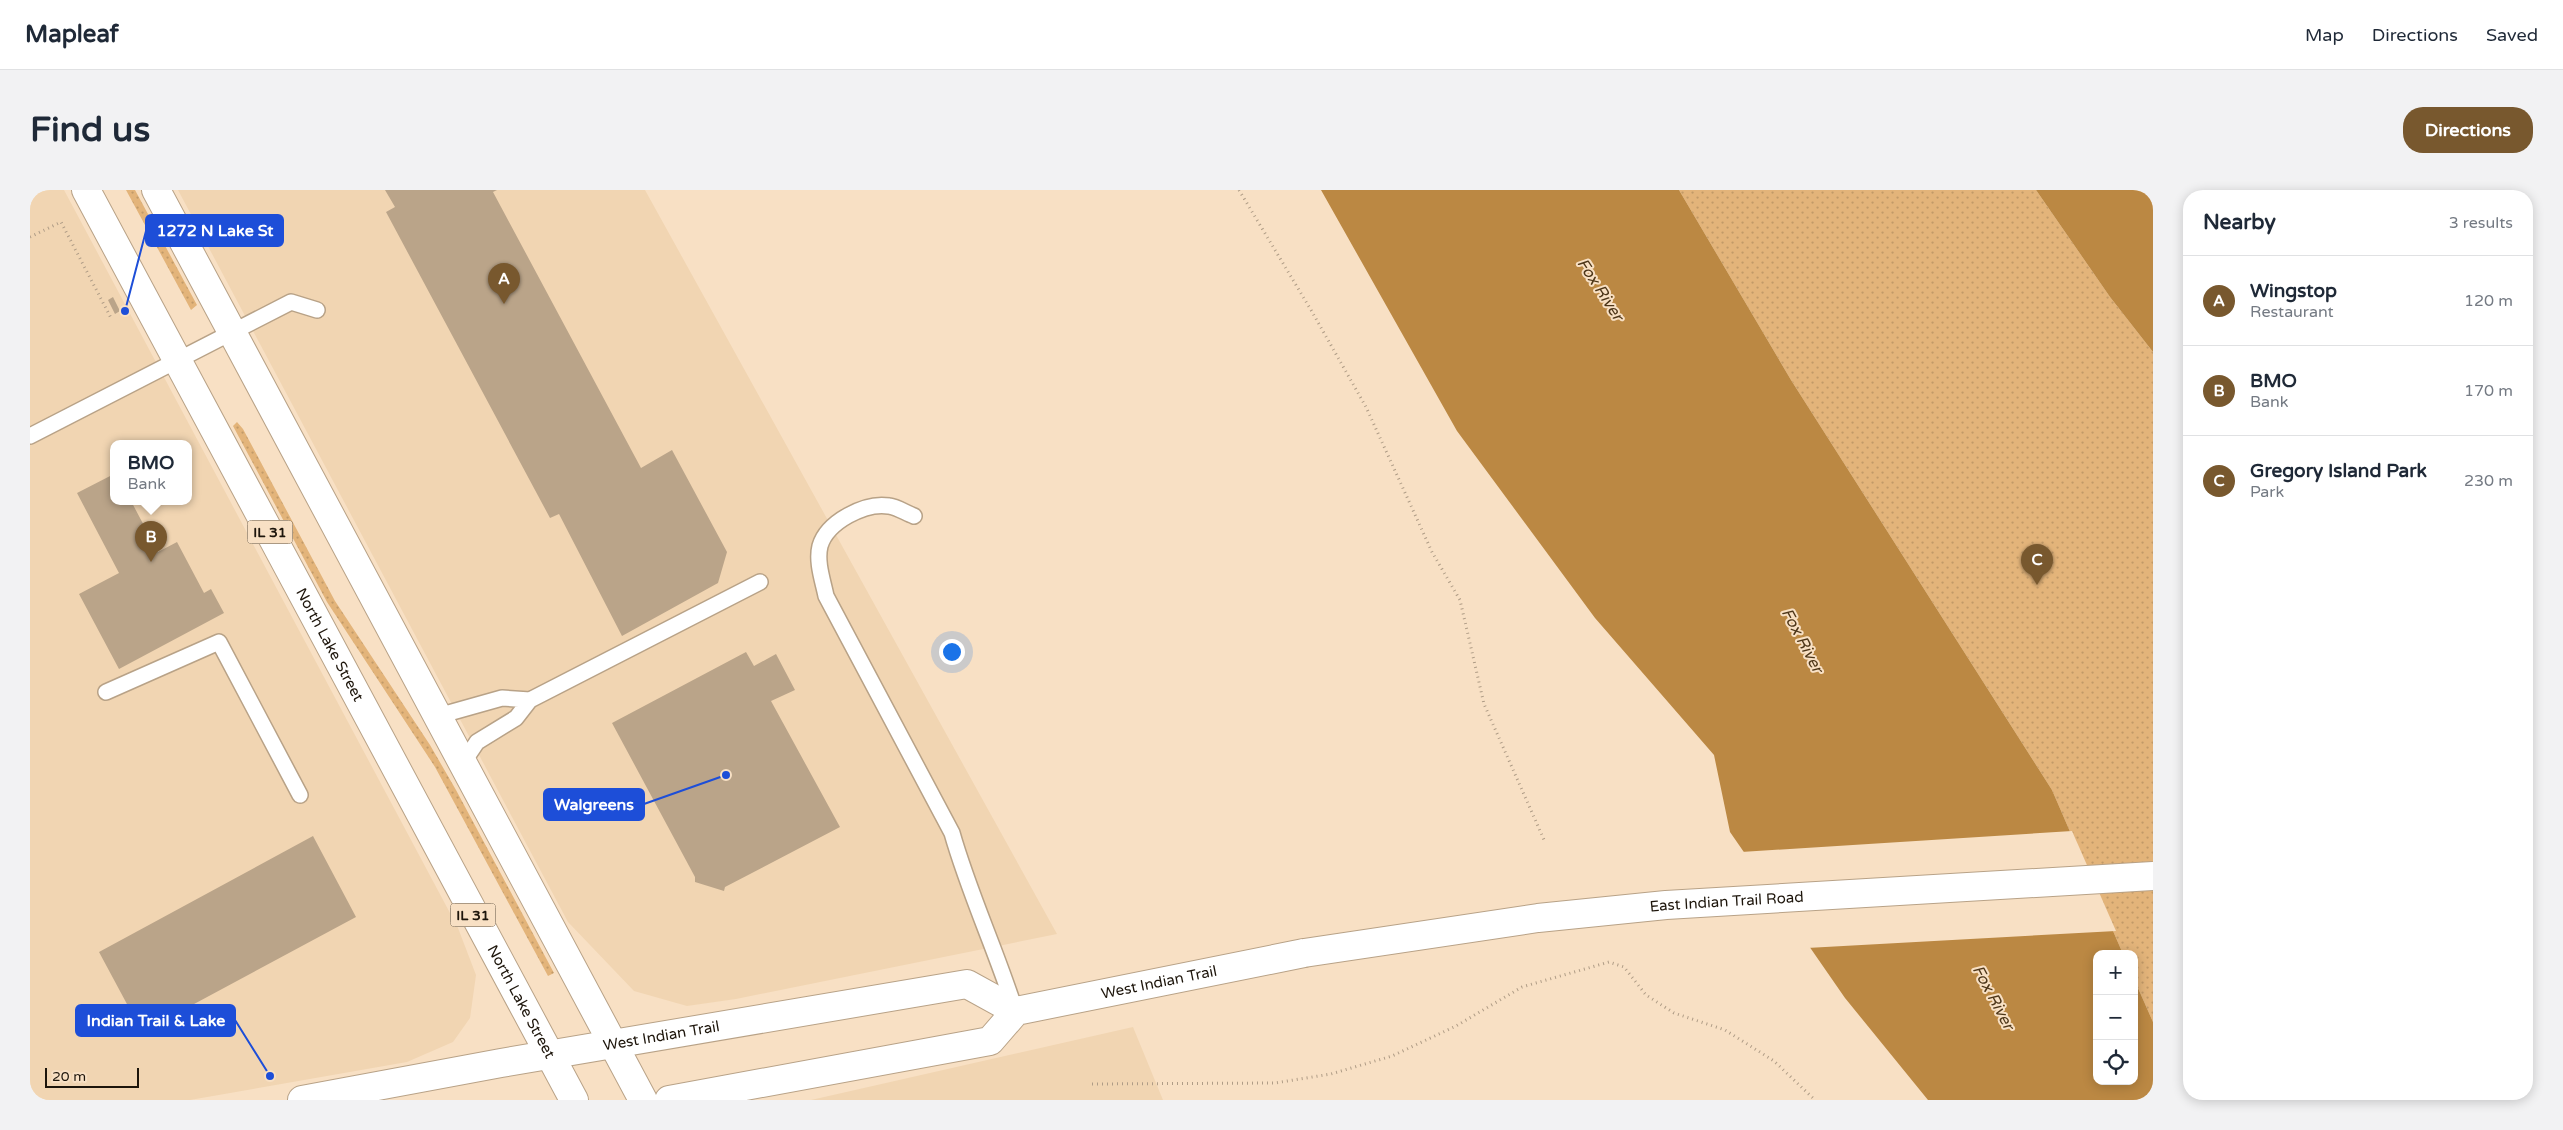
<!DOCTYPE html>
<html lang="en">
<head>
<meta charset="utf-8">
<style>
	body { margin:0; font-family:"Varela Round",sans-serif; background:#f2f2f3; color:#1f2937 }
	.controls { position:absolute; right:15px; bottom:15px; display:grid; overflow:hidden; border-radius:10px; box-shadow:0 2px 12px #0003 }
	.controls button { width:45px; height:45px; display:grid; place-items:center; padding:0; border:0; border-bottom:1px solid #e0e1e3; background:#fff; color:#1f2937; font:25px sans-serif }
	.scale { position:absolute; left:15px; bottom:12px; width:94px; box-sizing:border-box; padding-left:5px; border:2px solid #1d150b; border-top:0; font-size:14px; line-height:18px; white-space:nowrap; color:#1d150b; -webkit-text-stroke:4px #f8e0c4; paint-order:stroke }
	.you { position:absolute; left:921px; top:461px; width:18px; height:18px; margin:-12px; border:4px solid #fff; border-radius:50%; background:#1a73e8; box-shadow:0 0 0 8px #1a73e833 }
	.badge { display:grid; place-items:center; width:32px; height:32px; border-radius:50%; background:#78582e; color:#fff; font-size:16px; font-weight:700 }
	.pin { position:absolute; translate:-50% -41px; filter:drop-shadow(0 1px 2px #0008) }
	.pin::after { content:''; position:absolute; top:26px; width:18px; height:15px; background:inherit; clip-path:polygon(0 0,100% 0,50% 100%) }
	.popup { position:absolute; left:80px; top:250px; width:82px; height:65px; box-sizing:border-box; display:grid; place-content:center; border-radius:10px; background:#fff; filter:drop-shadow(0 1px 4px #0005); font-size:16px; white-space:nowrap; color:#747a83 }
	.popup b { font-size:19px; color:#1f2937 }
	.popup::after { content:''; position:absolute; left:50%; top:100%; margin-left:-10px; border:10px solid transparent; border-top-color:#fff }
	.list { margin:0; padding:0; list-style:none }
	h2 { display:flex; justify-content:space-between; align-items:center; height:65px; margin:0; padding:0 20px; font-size:21px }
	h2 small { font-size:16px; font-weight:400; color:#747a83 }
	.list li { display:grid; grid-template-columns:32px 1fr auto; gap:15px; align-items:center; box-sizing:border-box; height:90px; padding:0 20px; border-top:1px solid #e0e1e3 }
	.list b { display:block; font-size:19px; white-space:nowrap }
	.list p { margin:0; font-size:16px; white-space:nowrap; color:#747a83 }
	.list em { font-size:16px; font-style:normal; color:#747a83 }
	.icon { flex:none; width:28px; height:28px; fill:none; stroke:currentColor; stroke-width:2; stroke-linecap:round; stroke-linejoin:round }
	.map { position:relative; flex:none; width:2123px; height:910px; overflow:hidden; border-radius:20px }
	header { display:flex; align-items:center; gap:30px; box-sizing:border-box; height:70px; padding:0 25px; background:#fff; border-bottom:1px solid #e0e1e3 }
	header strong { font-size:24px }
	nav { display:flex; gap:28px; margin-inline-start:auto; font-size:18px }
	.intro { display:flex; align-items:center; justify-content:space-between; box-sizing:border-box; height:120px; padding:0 30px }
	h1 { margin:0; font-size:35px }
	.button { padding:12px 22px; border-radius:20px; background:#78582e; color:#fff; font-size:18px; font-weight:700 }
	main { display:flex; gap:30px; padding:0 30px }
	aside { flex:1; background:#fff; border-radius:20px; box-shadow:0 2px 12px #0003 }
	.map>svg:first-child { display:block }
</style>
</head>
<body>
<header>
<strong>Mapleaf</strong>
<nav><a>Map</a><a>Directions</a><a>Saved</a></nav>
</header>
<div class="intro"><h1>Find us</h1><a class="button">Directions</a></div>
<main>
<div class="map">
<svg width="2123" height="910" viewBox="0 0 2123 910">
	<defs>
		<pattern id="grass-dots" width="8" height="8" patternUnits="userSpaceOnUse" patternTransform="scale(1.25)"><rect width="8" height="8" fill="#e3b47a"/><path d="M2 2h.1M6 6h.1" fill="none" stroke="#c29a68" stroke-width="1.8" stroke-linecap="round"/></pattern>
	</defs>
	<rect width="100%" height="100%" fill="#f8e0c4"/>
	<path fill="#f1d5b2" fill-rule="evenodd" d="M0 0H34L428 738 446 785 440 828 423 852 377 872 160 910H0ZM84 253H158V311H84Z
		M148 0H615L1027 744 706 809 657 816 604 801 538 732Z
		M1103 837 1133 910H781Z"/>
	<path fill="url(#grass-dots)" d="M96 0H105L167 115 161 120Z
		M1649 0H2006L2080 107 2123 162V832L2104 789V764H2093L2022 600 1761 190Z
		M207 232 213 239 305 411 400 555 426 600 524 783 518 786 405 577 297 412 203 236Z"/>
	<path fill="#bb8843" d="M1291 0H1649L1761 190 2022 600 2093 764H2067V891H2104V789L2123 832V910H1898L1815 808 1700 642 1684 565 1565 428 1427 241Z
		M2006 0H2123V162L2080 107Z"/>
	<path fill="#f8e0c4" d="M2042 641 2086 741 1777 758 1711 662Z"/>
	<path fill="#baa489" d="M355 0H467L463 2 611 278 642 260 697 362 688 393 592 446 529 324 520 328 356 22 365 17Z
		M83 107 90 121 85 124 78 110Z
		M84 284V311H101L128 362 147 352 174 403 181 399 194 423 89 479 49 404 89 383 47 303Z
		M716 462 724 476 746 464 765 500 741 511 810 637 695 697 694 701 665 692V687L582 533Z
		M283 646 326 727 112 842 69 762Z"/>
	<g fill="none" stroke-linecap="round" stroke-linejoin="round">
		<g stroke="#b8a287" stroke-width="18">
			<path id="lane" d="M0 246 261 112 287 120
				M884 326C876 323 867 317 859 316 835 312 797 332 790 356 786 372 793 391 796 406L922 643C939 703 966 760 985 820
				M76 502 189 452 270 605
				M408 526 472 508 500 510
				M433 573 447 552 486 528 500 510 730 392"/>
		</g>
		<g stroke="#b8a287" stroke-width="30">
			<g id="secondary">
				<path id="s1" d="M272 910 471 873 937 794 986 821"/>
				<path id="s2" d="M639 910 960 851 986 821 1274 763"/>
			</g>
		</g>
		<g stroke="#b8a287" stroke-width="30">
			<g id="primary">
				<path id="s3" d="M56 0 544 910"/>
				<path d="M126 0 613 910"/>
			</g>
		</g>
		<path stroke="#af9c86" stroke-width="3" stroke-dasharray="1 4" stroke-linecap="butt" d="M1209 0 1281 120 1336 217 1402 362 1430 410 1454 514 1515 652
			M0 47 31 32 81 128
			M1062 894 1245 893 1301 884 1362 866 1426 836 1492 797 1579 772 1594 777 1616 805 1644 823 1695 840 1744 871 1785 910"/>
		<use href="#lane" stroke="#fff" stroke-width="15"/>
		<use href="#secondary" stroke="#fff" stroke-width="28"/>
		<use href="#primary" stroke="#fff" stroke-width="28"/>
		<g stroke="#b8a287" stroke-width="30" stroke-linecap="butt">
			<g id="secondary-bridge">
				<path id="s4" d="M1274 763 1508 728 1636 715 2123 686"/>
			</g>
		</g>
		<use href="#secondary-bridge" stroke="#fff" stroke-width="28"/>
	</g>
	<g text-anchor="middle" stroke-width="4" stroke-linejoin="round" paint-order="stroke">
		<g fill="#f8e0c4" stroke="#5f5242" stroke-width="1">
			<rect x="217.5" y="330.5" width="45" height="23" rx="4"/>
			<rect x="420.5" y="713.5" width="45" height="23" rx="4"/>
		</g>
		<g font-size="14" font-weight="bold" fill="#1d150b">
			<text x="240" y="347">IL 31</text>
			<text x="443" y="730">IL 31</text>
		</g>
		<g font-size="15" fill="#1d150b" stroke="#f8e0c4">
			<text dy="5" stroke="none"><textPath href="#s3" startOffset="516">North Lake Street</textPath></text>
			<text dy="5" stroke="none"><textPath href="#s4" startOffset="426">East Indian Trail Road</textPath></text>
			<text dy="5" stroke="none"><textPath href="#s2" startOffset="512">West Indian Trail</textPath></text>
			<text dy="5" stroke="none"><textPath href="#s3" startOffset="921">North Lake Street</textPath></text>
			<text dy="5" stroke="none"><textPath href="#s1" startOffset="365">West Indian Trail</textPath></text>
		</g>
		<g font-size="16" font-style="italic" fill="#4d3619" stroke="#f8e0c4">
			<text transform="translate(1571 99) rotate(57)" y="6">Fox River</text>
			<text transform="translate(1773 450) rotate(62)" y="6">Fox River</text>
			<text transform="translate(1964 807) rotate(62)" y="6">Fox River</text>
		</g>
	</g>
	<path fill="none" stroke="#1d4ed8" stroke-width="2" d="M95 121L116 41M696 585L614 614M240 886L205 830"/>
	<g fill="#1d4ed8" stroke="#f8e0c4" stroke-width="2">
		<circle cx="95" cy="121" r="5"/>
		<circle cx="696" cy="585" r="5"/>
		<circle cx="240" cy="886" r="5"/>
	</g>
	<g fill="#1d4ed8" stroke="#1d4ed8" stroke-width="2">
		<rect x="116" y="25" width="137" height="31" rx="5"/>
		<rect x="514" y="599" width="100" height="31" rx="5"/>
		<rect x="46" y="815" width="159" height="31" rx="5"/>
	</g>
	<g font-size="16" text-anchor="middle" font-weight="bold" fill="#fff">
		<text x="185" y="46">1272 N Lake St</text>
		<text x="564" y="620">Walgreens</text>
		<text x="126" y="836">Indian Trail &amp; Lake</text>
	</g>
</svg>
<div class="controls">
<button>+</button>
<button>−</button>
<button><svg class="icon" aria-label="locate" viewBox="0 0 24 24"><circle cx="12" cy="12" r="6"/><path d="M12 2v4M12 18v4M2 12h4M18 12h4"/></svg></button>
</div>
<div class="scale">20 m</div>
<div class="you"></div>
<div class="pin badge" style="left:474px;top:114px">A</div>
<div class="pin badge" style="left:121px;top:372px">B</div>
<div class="popup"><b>BMO</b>Bank</div>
<div class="pin badge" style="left:2007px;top:395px">C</div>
</div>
<aside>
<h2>Nearby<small>3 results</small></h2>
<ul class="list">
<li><span class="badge">A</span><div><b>Wingstop</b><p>Restaurant</p></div><em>120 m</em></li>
<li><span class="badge">B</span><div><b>BMO</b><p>Bank</p></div><em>170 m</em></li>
<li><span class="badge">C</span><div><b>Gregory Island Park</b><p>Park</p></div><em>230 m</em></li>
</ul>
</aside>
</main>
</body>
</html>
